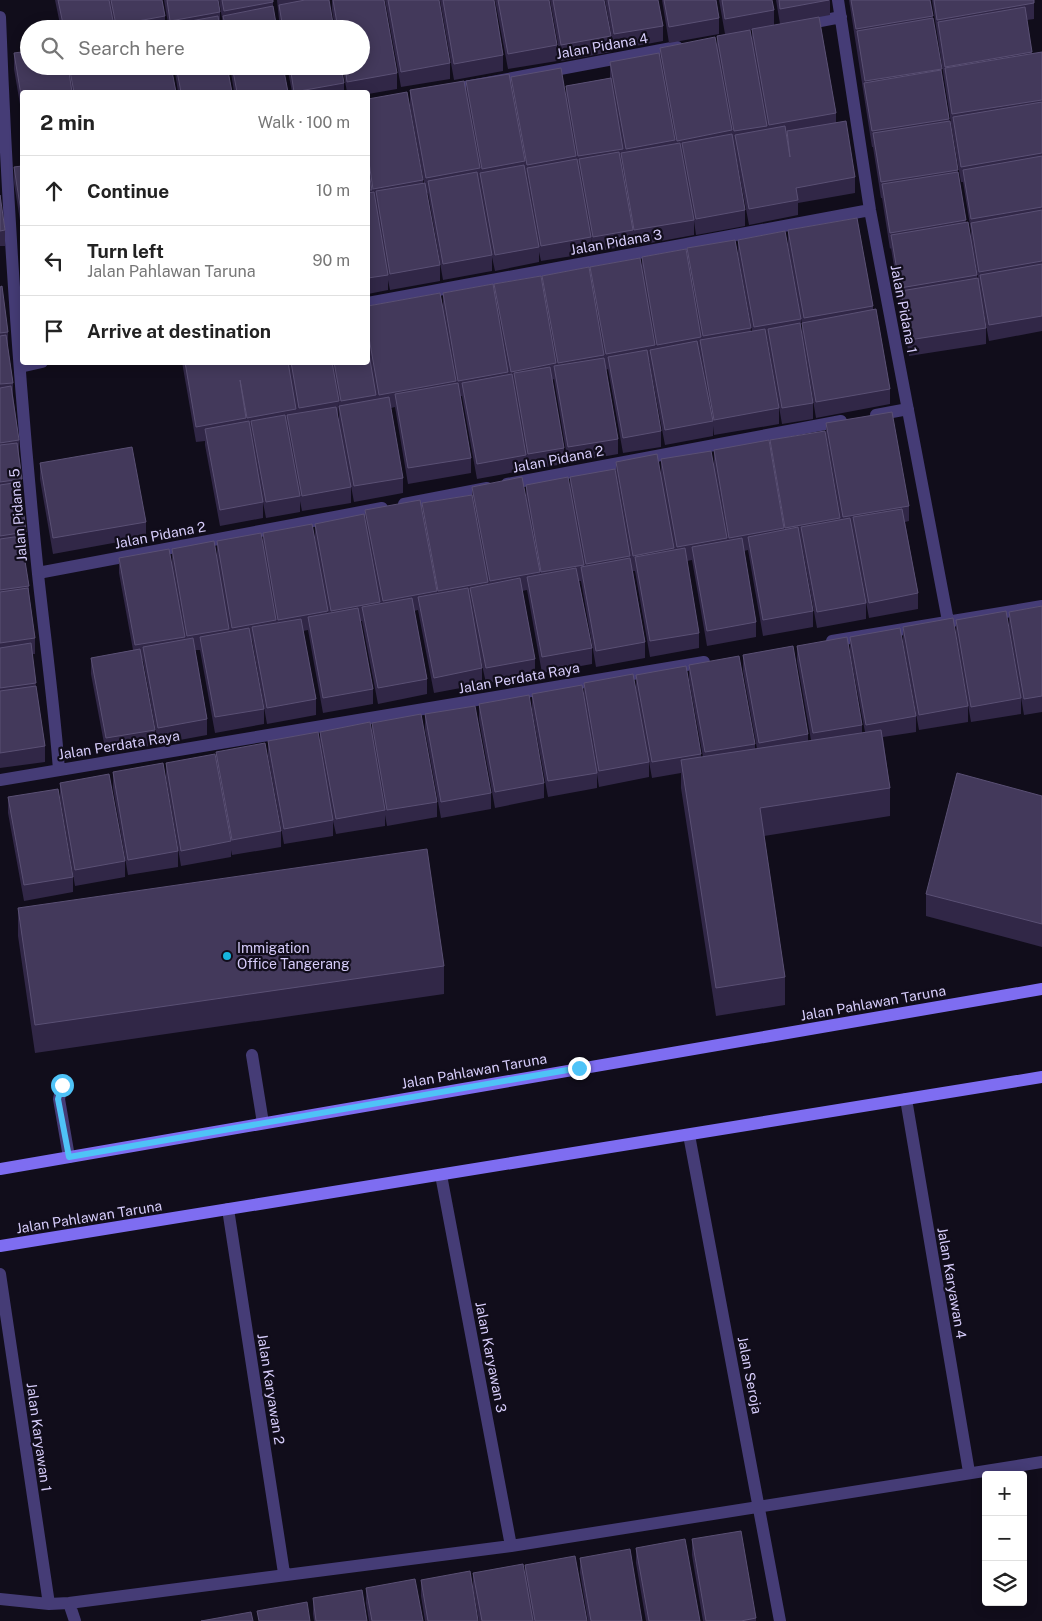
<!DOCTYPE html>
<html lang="en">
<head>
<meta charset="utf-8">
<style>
	body { margin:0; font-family:"Public Sans",sans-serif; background:#f6f6f6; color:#222 }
	.controls { position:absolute; right:15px; bottom:15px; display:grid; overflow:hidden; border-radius:5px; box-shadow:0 2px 12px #0003 }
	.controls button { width:45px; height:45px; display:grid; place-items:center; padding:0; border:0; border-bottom:1px solid #e0e0e0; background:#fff; color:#222; font:25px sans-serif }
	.stop { position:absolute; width:15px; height:15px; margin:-11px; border:4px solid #4fc3f7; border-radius:50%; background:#fff }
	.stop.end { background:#4fc3f7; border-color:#fff; box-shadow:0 1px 5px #0008 }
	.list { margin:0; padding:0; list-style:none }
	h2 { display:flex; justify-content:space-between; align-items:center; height:65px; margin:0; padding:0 20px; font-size:21px }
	h2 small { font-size:16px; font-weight:400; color:#767676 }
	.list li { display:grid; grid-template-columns:32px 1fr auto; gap:15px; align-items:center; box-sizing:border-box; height:70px; padding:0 20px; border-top:1px solid #e0e0e0 }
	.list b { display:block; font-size:19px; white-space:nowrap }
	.list p { margin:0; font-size:16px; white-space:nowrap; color:#767676 }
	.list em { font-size:16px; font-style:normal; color:#767676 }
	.icon { flex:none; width:28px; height:28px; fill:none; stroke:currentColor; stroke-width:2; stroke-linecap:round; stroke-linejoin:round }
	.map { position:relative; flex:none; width:1042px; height:1621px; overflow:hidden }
	.search { position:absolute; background:#fff; box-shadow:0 2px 12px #0003; left:20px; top:20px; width:350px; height:55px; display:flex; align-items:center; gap:12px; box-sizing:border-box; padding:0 18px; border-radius:28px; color:#767676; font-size:19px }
	.panel { position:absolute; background:#fff; box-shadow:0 2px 12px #0003; left:20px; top:90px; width:350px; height:275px; border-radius:5px }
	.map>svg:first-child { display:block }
</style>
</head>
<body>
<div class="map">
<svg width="1042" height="1621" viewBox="0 0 1042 1621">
	<rect width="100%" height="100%" fill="#110d1b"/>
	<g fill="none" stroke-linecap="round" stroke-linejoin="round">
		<path stroke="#453c76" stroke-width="12" d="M252 1055 263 1123
			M62 1085 59 1099 69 1157"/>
		<path stroke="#453c76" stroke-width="12" d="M838 0 870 210 948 621
			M0 17C7 203 19 389 38 574 45 639 54 704 59 770
			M805 24 841 17
			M449 90 677 47
			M368 303 870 210
			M20 367 42 362
			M876 415 908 409
			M507 484 841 421
			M404 504 487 488
			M38 573 382 508
			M832 641 1042 606
			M0 780 704 662
			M906 1099 969 1472
			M689 1135 780 1621
			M441 1175 511 1546
			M228 1209 284 1573
			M0 1274 49 1604
			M0 1599 49 1604 69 1603 511 1546 1042 1462
			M69 1603 75 1621"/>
		<path stroke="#7e6df1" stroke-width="12" d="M0 1169 1042 989
			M0 1246 1042 1077"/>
	</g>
	<path fill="#312747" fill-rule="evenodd" d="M55 0H162L165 16V29H114V28V29H61Z
		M164 0H218L220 12V29H169Z
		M219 0H273V10L277 29H223V24Z
		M277 0H329V5L334 29H280Z
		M332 0H384L397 73V89L368 94V92H347L342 66H361V29H335L332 10Z
		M385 0H439L450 63V79L401 87Z
		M440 0H494L503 55V71L454 80Z
		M495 0H549L557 45V61L508 69Z
		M550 0H604L611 36V52L561 61Z
		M605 0H658L663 26V41L614 50Z
		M662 0H716L719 18V34L669 43Z
		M719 0H772L774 10V25L780 24 776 0H830V15L819 17 836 113V122L855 177V193L798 203V215L749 225 735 151V147H734L745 210V226L696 235 694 221V235L634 246 633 238V245L593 252 591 238V253L541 261 539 252V262L495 271 492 257V271L443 280 428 193 427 194 440 265V281L390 290 388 280V290L368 294V99L423 180V183H424L410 106V90L466 91V81L511 84V77L566 96V86L610 78V62L660 58V48L717 46V36L725 34ZM750 30H752V40Z
		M849 0H930L958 172 966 223 971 238V231L963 182H961L952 130 932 0H1034V19L1027 20 1032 54 1042 52V331L989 341 981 297 986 328V344L909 356 891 248 890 249 882 198H881L873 147H872ZM971 241 978 278H977V275Z
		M14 53 29 66H171L176 92H22V116L14 69Z
		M174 66H227L232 92H178Z
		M230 66H283L288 92H234Z
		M287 66H341L344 83V92H292Z
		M22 166V233L14 183V167Z
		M0 195 5 230V246H0Z
		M857 218 873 306V309H876L890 389V404L816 418 805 352 813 403V419L782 424 768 344V340L767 341 779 408V424L714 435 713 426V436L665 445 650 366V362H649L661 431V447L623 453 608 369 606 370 604 360 618 439V454L568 463 554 379 552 380 564 448V464L528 470 526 456V470L477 479 462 396H460L471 458V473L408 484 395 407 391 408 403 478V493L354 502 339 422V403L338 417 351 487V503L302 511 300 501V512L266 518 256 466 263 502V518L220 526 205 445V441L196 442 182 362H288L293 392 288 362H368V348L370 362 368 348V306L440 293 443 307V293L493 284 494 295V284L541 276 542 287V276L589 267 590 274V267L640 258 642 268V257L686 249 687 259V248L735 240 751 331H752L738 255V240L785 231 801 319V330L802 338V324L788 246V230Z
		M0 287 8 332V348L13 383V395L19 440V456L22 479V495H21L26 532V548H23L29 586V594L35 638V654H32L36 687 45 746V762L0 768Z
		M826 423 909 506V521L905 522 918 593V609L869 618 853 531 866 603V619L817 628 801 541 813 611V627L763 636 748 550 744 551 756 622V637L707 646 692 560 687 561 699 633V648L650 657 635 571H633L645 642V658L596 667 581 581H579L592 648V664L542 673 527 590 522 591 535 659V675L486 683 478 647 482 668V684L434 693 418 610 414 611 427 679V694L378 704 362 621H360L373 689V704L323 713 308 630 303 631 316 699V715L267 724 252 640H251L264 709V724L215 733 200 650H195L207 719V735L158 744 143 660H142L155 730V745L106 754 91 674V658L133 650 119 573V558L172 563V549L217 555V541L263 544V533L328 611V614L315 539V524L365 520V510L422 513V503L472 495V487L526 498V485L570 487V477L616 473V462L661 475V459L714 465V450L770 447V440L825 431 841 520 826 439Z
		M40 463 146 522V537L53 554 40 479Z
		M1042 606V712L1024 715 1009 627V612Z
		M956 620 1021 698V714L971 722 956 635Z
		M903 627 968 706V722L919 730 903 643Z
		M850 637 916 716V732L883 737 890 788V816L764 836 785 977V1005L716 1016 681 788V773L652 778 636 690V675L701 754V757H703L689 680V665L755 744V749H757L743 671V655L808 734V741L811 740 797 661V646L862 725V733L865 732 850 653Z
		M584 683 649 762V777L599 787 597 774V788L548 797 532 710V694L584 698Z
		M479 704 544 783V798L495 808 479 720Z
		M425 714 491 793V809L441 818 425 730Z
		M372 723 437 802V817L387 826 385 815V826L336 834 333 821V836L284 844 268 756V741L320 746V732L372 733Z
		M216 752 281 831V847L232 855 231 850V857L181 866 166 778V763L216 759Z
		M113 772 178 851V867L128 875 113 788Z
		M60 783 125 861V877L75 886 60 798Z
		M1042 796V947L926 916V894Z
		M8 797 73 877V892L24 901 8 813Z
		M18 908 444 966V994L35 1053 18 936Z
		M692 1539 756 1618V1621H703L692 1555Z
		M636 1548 700 1621H646L636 1563Z
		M580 1558 642 1621H588L580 1573Z
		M525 1565 587 1621H479L473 1588V1573L525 1579Z
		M421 1580 478 1621H425L421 1596Z
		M366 1588 423 1621H369L366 1603Z
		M313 1598 367 1621H314L313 1614Z"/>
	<path fill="#43395b" stroke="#5a5074" d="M58 0H109L114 26 100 29H64Z
		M111 0H162L165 16 116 25Z
		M167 0H218L220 12 170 21Z
		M222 0H273V2L224 11Z
		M305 0H329L334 29H283L279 5Z
		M333 0H384L397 73 347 82 345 66H361V29H338Z
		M388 0H439L450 63 401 72Z
		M443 0H494L503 55 454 64Z
		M498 0H549L557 45 508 54Z
		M553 0H604L611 36 561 45Z
		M608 0H658L663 26 614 34Z
		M664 0H716L719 18 669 27Z
		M722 0H772L774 10 725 19Z
		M779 0H829L780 9Z
		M851 0H930L933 16 856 29Z
		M934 0H1034V3L937 20Z
		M273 6 277 29H226L223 16Z
		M1025 7 1032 52 945 67 938 22Z
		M218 16 220 29H170L169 25Z
		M819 17 836 113 769 125 752 29Z
		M933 18 942 69 865 81 857 31Z
		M163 24 164 29H138Z
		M750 30 767 126 734 131 717 36Z
		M715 37 732 130 677 141 660 48Z
		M29 51V66H68L72 92H22V101L14 53Z
		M1042 52V100L952 114 945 68Z
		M659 53 675 140 626 149 610 62Z
		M69 66H171L176 92H74Z
		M176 66H227L232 92H181Z
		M232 66H283L288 92H237Z
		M290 66H341L344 83 294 92Z
		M561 68 576 156 527 165 511 77Z
		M941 70 949 119 872 131 864 83Z
		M509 74 525 161 482 169 466 81Z
		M611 78 623 149 578 156 566 86Z
		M464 81 480 168 426 178 410 90Z
		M407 92 423 180 373 189 368 156V99Z
		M1042 102V153L961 167 953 117Z
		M846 121 855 177 796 188 798 200 749 209 735 135 785 126 790 157 787 131Z
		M950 121 958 170 881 182 873 133Z
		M732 134 745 210 696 219 682 143Z
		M680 143 694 220 634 230 621 153Z
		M619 152 633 230 593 237 579 159Z
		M1042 156V207L971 219 963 170Z
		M577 159 591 237 541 246 527 168Z
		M524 165 539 247 495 255 480 173Z
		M22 166V218L14 167Z
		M368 168 372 190H368Z
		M477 172 492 255 443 264 428 181Z
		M958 172 966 220 890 233 882 184Z
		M425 183 440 265 390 274 376 191Z
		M374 192 388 275 368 278V193Z
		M0 195 5 230 0 231Z
		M1042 210V261L979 272 971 223Z
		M857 218 873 306 804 318 788 230Z
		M968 222 977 275 900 288 891 235Z
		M785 231 801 319 754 327 738 240Z
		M735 240 751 328 703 336 687 248Z
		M686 249 701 337 657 345 642 257Z
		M640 258 655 345 606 354 590 267Z
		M1042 264V316L989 325 980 275Z
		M589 267 604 355 558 363 542 276Z
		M541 276 556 363 511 372 494 284Z
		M978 278 986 328 909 340 901 291Z
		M493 284 508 372 458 381 443 293Z
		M2 286 8 332 0 333V287Z
		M440 293 456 381 379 395 368 332V306Z
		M876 309 890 389 816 402 802 323Z
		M800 323 813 403 782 408 768 329Z
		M765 329 779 408 714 420 700 340Z
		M6 335 13 383 0 384V336Z
		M697 341 713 421 665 430 650 350Z
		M368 348 376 395 341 401 334 362H368Z
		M647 350 661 431 623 438 608 357Z
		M604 358 618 439 568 447 554 366Z
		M185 362H288L296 409 247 418 240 380 246 418 196 427Z
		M291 362H332L339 401 299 408Z
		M550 367 564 448 528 454 514 373Z
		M512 374 526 455 477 464 462 383Z
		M458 383 471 458 408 468 395 394Z
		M11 386 19 440 0 443V388Z
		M389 397 403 478 354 486 339 406Z
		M336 407 351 487 302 496 287 415Z
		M892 412 909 506 843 517 826 423Z
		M285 415 300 496 266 502 251 421Z
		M249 421 263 502 220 510 205 429Z
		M825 431 840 518 785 528 770 440Z
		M769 440 784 528 729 538 714 450Z
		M17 443 22 479 0 482V445Z
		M132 447 146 522 53 538 40 463Z
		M711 451 727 538 677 547 661 459Z
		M657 454 674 548 633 556 616 462Z
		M615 469 630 556 586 564 570 477Z
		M522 477 540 572 490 581 472 487Z
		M568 477 584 565 541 572 526 485Z
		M20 482 26 532 0 536V485Z
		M472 495 488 582 438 591 422 503Z
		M420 500 437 591 383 601 365 510Z
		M902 509 918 593 869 603 853 517Z
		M364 514 380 602 331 611 315 524Z
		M850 518 866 603 817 612 801 527Z
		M312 524 328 611 278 620 263 533Z
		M798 527 813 611 763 620 748 537Z
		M261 533 276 620 232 628 217 541Z
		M21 536 29 586 0 590V539Z
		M742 538 756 622 707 631 692 547Z
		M214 541 229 629 187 636 172 549Z
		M685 548 699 633 650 641 635 557Z
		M169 549 185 637 135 645 119 558Z
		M630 558 645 642 596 651 581 567Z
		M576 568 592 648 542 657 527 577Z
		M520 578 535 659 486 668 470 588Z
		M28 588 35 638 0 643V592Z
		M468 588 482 668 434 678 418 597Z
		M412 598 427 679 378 688 362 607Z
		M1042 606V696L1024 699 1009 612Z
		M358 608 373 689 323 698 308 617Z
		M1006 611 1021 698 971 707 956 620Z
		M953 618 968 706 919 715 903 627Z
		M301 619 316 699 267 708 252 627Z
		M249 628 264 709 215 717 200 637Z
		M900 628 916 716 866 725 850 637Z
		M847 637 862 725 813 733 797 646Z
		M193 638 207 719 158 728 143 647Z
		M31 643 36 683 0 688V648Z
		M793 646 808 734 759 743 743 655Z
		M140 649 155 730 106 738 91 658Z
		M739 656 755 744 705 752 689 665Z
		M686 666 701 754 652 762 636 675Z
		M633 674 649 762 599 771 584 683Z
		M582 685 597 773 548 781 532 694Z
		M36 686 45 746 0 753V691Z
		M529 695 544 783 495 792 479 704Z
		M475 706 491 793 441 802 425 714Z
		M421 714 437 802 387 810 372 723Z
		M370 722 385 810 336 819 320 732Z
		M881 730 890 788 760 808 785 977 716 988 681 760Z
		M318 732 333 820 284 829 268 741Z
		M265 743 281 831 232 840 216 752Z
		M215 754 231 841 181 851 166 763Z
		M163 763 178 851 128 860 113 772Z
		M957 773 1042 796V924L926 894Z
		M109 774 125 861 75 870 60 783Z
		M58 789 73 877 24 885 8 797Z
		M427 849 444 966 35 1025 18 908Z
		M741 1531 756 1618 741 1621H706L692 1539Z
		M685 1539 700 1621H649L636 1548Z
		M630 1549 642 1621H591L580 1558Z
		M575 1556 587 1621H535L525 1565Z
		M523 1564 533 1621H482L473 1573Z
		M470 1571 478 1621H428L421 1580Z
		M415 1579 423 1621H372L366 1588Z
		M362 1590 367 1621H316L313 1598Z
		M307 1602 310 1621H259L257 1611Z
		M251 1612 253 1621H201Z"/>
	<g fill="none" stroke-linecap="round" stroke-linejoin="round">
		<path stroke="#4fc3f7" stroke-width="6" d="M62 1085 58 1099 69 1157 579 1068"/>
	</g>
	<circle fill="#16b4dd" stroke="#110d1b" stroke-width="2" cx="227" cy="956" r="5"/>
	<g text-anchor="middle" stroke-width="4.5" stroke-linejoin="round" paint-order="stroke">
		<g font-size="14" fill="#d6ccfa" stroke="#110d1b">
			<text transform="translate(602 46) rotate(-10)" y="5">Jalan Pidana 4</text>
			<text transform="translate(616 242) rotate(-10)" y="5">Jalan Pidana 3</text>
			<text transform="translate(904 309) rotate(79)" y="5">Jalan Pidana 1</text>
			<text transform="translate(558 459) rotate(-11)" y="5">Jalan Pidana 2</text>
			<text transform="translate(18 515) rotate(-95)" y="5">Jalan Pidana 5</text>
			<text transform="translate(160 535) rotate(-11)" y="5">Jalan Pidana 2</text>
			<text transform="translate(519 678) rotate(-10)" y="5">Jalan Perdata Raya</text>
			<text transform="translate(119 745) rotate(-9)" y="5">Jalan Perdata Raya</text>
			<text transform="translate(873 1003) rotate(-10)" y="5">Jalan Pahlawan Taruna</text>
			<text transform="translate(474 1071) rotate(-10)" y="5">Jalan Pahlawan Taruna</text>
			<text transform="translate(89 1217) rotate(-9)" y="5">Jalan Pahlawan Taruna</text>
			<text transform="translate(952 1283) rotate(80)" y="5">Jalan Karyawan 4</text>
			<text transform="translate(491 1357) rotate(79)" y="5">Jalan Karyawan 3</text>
			<text transform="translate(750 1375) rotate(79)" y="5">Jalan Seroja</text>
			<text transform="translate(271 1389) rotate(81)" y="5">Jalan Karyawan 2</text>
			<text transform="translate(39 1437) rotate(82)" y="5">Jalan Karyawan 1</text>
		</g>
		<g font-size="14" fill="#d6ccfa" stroke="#110d1b" text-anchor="start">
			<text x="237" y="953">Immigation<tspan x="237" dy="16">Office Tangerang</tspan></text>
		</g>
	</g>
</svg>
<div class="controls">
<button>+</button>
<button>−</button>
<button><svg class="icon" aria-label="layers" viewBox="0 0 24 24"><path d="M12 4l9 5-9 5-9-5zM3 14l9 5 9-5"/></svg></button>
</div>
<div class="stop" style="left:62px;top:1085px"></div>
<div class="stop end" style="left:579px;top:1068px"></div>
<div class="search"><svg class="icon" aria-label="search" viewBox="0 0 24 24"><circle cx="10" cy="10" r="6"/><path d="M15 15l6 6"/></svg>Search here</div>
<section class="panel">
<h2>2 min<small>Walk · 100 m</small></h2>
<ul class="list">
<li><svg class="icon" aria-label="ahead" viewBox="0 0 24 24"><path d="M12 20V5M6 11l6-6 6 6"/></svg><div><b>Continue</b></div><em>10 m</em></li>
<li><svg class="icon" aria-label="left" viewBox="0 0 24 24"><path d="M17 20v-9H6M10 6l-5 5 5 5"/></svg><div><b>Turn left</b><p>Jalan Pahlawan Taruna</p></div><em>90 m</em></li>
<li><svg class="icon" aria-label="arrive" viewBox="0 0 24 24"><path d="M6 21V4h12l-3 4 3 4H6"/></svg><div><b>Arrive at destination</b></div></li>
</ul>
</section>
</div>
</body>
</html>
